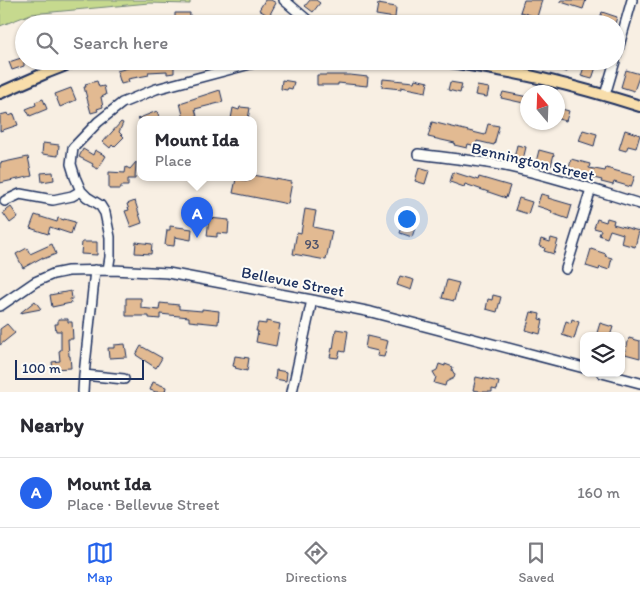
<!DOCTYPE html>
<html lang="en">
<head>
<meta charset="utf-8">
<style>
	body { margin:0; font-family:Itim,sans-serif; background:#f7f7f7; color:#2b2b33 }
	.controls { position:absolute; right:15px; bottom:15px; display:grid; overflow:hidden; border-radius:10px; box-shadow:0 1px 4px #0004 }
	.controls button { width:45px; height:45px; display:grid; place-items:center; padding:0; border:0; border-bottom:1px solid #e1e1e2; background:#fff; color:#2b2b33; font:25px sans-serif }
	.compass { position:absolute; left:520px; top:85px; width:45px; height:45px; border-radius:50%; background:#fff; box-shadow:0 1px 4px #0004; rotate:341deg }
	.scale { position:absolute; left:15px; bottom:12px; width:129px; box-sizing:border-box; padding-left:5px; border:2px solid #1b2f5e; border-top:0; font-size:14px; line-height:18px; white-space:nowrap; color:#1b2f5e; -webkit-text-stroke:4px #fdfcf7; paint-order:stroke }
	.you { position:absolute; left:406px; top:218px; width:18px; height:18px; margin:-12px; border:4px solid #fff; border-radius:50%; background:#1a73e8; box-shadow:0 0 0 8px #1a73e833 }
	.badge { display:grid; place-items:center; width:32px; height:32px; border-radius:50%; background:#2563eb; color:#fff; font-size:16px; font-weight:700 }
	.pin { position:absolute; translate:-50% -41px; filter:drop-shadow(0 1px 2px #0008) }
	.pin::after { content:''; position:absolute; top:26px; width:18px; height:15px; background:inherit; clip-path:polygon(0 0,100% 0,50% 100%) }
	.popup { position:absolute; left:137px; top:116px; width:120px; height:65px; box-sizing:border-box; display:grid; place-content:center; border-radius:10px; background:#fff; filter:drop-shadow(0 1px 4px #0005); font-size:16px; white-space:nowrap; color:#7c7c81 }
	.popup b { font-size:19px; color:#2b2b33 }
	.popup::after { content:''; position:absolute; left:50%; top:100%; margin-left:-10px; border:10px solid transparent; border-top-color:#fff }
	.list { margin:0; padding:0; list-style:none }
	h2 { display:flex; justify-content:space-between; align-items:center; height:65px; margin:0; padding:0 20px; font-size:21px }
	h2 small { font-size:16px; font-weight:400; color:#7c7c81 }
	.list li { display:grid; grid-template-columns:32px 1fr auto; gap:15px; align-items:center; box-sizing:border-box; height:70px; padding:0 20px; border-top:1px solid #e1e1e2 }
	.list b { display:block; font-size:19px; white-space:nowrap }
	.list p { margin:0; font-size:16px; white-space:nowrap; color:#7c7c81 }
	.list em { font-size:16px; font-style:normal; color:#7c7c81 }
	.icon { flex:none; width:28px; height:28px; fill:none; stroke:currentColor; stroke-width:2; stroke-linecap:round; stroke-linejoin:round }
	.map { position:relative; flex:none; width:640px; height:392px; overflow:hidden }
	.search { position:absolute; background:#fff; box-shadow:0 1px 4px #0004; left:15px; right:15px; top:15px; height:55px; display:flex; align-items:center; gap:12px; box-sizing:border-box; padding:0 18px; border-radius:28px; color:#7c7c81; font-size:19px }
	.sheet { height:135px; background:#fff }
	nav { display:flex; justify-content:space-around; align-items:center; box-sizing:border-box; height:70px; border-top:1px solid #e1e1e2; background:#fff; font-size:14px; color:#7c7c81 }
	nav a { display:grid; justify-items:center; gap:2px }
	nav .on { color:#2563eb }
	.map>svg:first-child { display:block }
</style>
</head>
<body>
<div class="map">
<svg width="640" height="392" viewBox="0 0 640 392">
	<rect width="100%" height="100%" fill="#f8efe3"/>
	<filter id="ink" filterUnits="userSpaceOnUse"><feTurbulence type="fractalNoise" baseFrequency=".02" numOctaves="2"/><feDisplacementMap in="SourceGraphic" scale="10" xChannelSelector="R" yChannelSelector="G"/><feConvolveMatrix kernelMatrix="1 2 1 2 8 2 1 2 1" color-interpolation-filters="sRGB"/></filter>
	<g filter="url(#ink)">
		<path fill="#c6d98e" stroke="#708476" d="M0 0H190V4L149 3 31 14 0 26Z"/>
		<path fill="#e2ba92" stroke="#1b2f5e" d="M265 0H271L276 3 269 16 259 10Z
			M310 0H316L320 3 313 12 305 6Z
			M524 0H542L537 17 520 12Z
			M561 0H586L583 9 561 2Z
			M378 4 396 7 395 18 376 15Z
			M602 12 617 17 615 24H609L599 21Z
			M175 13H190L189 24 175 23Z
			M24 57V66L12 70 9 62Z
			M154 61H174V73L167 74V71L148 72 149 75 128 79 129 82 121 84 117 71Z
			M536 61H570L567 72 536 63Z
			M586 61H598L592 79 581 76Z
			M626 70 640 74 634 91 621 87Z
			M317 75H350L368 77 367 86 338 83V85H317Z
			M383 79 414 82 415 79 428 82 426 92 401 87V89L382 87Z
			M282 80 294 82 292 89 288 88 287 90 281 89Z
			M97 81 99 87 104 86 106 95 101 97 103 107 97 109 98 111 91 113 84 87H86L85 84Z
			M450 82 462 84 460 93 448 90Z
			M477 86 489 88 487 97 475 95Z
			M71 88 76 100 60 107 55 94Z
			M220 90 223 102 195 109 197 116 184 119 180 103Z
			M503 92 528 97V104L501 98Z
			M43 99 47 109 30 116 26 109 36 105 35 102Z
			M240 107 250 108 248 119H231L233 108 239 110Z
			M558 108 569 111 566 121 558 119Z
			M157 111 160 119H137Z
			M8 113 9 116 14 114 18 125 0 131V115Z
			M121 122 123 123 119 132 124 137 114 147 112 145 110 148 103 142Z
			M432 122 485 135 488 124 499 126 494 145 477 141 476 146 468 144 467 148 454 145 455 143 428 137Z
			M583 130 597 134 594 146 579 141Z
			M625 130 640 135 636 148 628 146 626 151 619 149Z
			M43 143 59 145 58 156 42 154Z
			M517 145 526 147 523 160 514 158Z
			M83 149 93 155 95 150 106 156 98 169 92 166 93 164 79 157Z
			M539 150 554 154 551 166 536 162Z
			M28 157 32 176 0 183V163Z
			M571 159 590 164 589 168 605 171 606 168 635 176 631 187 614 182 613 185 601 182 602 180 568 172Z
			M136 162 135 179H128V186H121V189H109V172L125 173 126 167 130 169Z
			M419 168 429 171 425 184 415 181Z
			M53 172 54 180 42 182 41 173Z
			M453 172 478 180 479 177 510 186 506 198 465 184 464 187 450 182Z
			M253 175 292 182 288 204 233 193 236 179 250 181 251 177H253Z
			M541 194 549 196 548 198 572 205 568 219 551 213 552 211 537 206Z
			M519 198 532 202 528 214 515 210Z
			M135 201 142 223 131 227 125 211 129 210 127 204Z
			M11 207 18 217 10 223 3 213Z
			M305 209 316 211 313 227 332 231 326 260 293 254 297 232 301 233Z
			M35 215 57 222 58 218 64 220V219L75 222 71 234 50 227 48 234 30 228Z
			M209 218 229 220 228 234 217 233V237L207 236Z
			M607 218 614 220 613 224 639 231 635 247 621 243 623 234 610 230 607 238 599 235 601 230 594 228 597 219 606 222Z
			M404 221 416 225 412 237 400 233Z
			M170 226 192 229 191 240 175 237 174 246 165 245 167 230H170Z
			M551 238 558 240 554 254 544 251 545 248 539 246 541 239 550 242Z
			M82 242H97V255L81 254Z
			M136 242 152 244 151 254 135 253Z
			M52 244 56 254 43 259V257L23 268 16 254 27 248 30 254Z
			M591 249 606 254 605 256 612 258 609 270 600 267 599 270 586 266Z
			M400 276 414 280 411 290 397 285Z
			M447 280 459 283 454 301 442 298Z
			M71 291 72 299H70L71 303 52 307 50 295Z
			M493 295 501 297 497 312 486 309 488 299 492 300Z
			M126 298H141V308L159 310 160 303 179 305V309L202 311V309L219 311 218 324 189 321V317L160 314V319L149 318V316H126Z
			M35 301 41 309 20 313Z
			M531 312 540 314 539 319 543 320 540 334 526 330Z
			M58 319H68V322H72L73 339H68L69 356H70L71 368 53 369 52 362 60 361 59 351 61 350V331H56L55 324H58Z
			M572 319 579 322 574 339 562 335 566 321 571 323Z
			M266 321 280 324 276 346 256 342 258 331H256L258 323 266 324Z
			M600 323 613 327 610 336H596Z
			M7 324 15 333 0 345V329Z
			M336 329 348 331 345 352 340 351 338 358 330 357 332 348 333 349Z
			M367 336 388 341 384 357 377 356 378 351 365 348Z
			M629 338 640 341V358L625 354Z
			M125 344 127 357 109 358 108 348H114V345Z
			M141 346 162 358 156 368 136 355Z
			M235 356 249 358 247 371 235 368 236 367 233 366Z
			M439 364 445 366V364L453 367 452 370 455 375 454 378 446 382 445 386 434 383 436 377 433 372 437 370Z
			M276 370 287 372 286 381 275 379Z
			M476 377 499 382 497 390 492 389V392H479V391L473 390Z
			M153 382 166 387 165 392H156L150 390Z"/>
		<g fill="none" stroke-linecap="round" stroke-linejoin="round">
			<g stroke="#1b2f5e" stroke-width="12">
				<path id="minor" d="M284 0 312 24
					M616 56 632 0
					M605 95 615 61
					M418 154C449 158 480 161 510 167 554 176 597 191 640 204
					M5 201 20 194 53 200 72 196 81 191
					M566 269 591 189
					M108 270 110 257V237L105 213 100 205 87 197 81 191 75 177 71 164 73 148 98 122 122 103 156 89 261 61
					M0 306 35 282 53 274 68 271 113 270 168 273 312 300 371 312 584 368
					M602 373 640 383
					M84 375 124 379
					M83 392 84 375 95 270
					M292 392 312 300"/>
			</g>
			<g stroke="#1b2f5e" stroke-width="14">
				<path id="major" d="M444 61C477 66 510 71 543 79 576 87 608 96 640 106
					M0 93 48 72 76 61"/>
			</g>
			<use href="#minor" stroke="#fdfcf7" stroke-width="9"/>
			<use href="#major" stroke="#f8deab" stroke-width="10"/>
		</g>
	</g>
	<g text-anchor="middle" stroke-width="4" stroke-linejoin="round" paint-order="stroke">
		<g font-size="14" fill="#4d526b">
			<text x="312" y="249">93</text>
		</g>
		<g font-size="16" fill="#1b2f5e" stroke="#fdfcf7">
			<text transform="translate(533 161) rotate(13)" y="6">Bennington Street</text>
			<text transform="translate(293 281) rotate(11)" y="6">Bellevue Street</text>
		</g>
	</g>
</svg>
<div class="controls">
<button><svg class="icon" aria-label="layers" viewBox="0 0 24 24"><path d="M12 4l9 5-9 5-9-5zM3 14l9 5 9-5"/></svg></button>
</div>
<svg class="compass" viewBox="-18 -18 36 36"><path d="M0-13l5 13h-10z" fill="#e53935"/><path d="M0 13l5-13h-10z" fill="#7c7c81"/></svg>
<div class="scale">100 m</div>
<div class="you"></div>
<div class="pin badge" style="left:197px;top:238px">A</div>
<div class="popup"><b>Mount Ida</b>Place</div>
<div class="search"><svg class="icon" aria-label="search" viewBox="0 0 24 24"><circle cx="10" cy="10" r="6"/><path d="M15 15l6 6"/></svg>Search here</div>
</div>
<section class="sheet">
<h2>Nearby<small></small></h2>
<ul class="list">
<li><span class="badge">A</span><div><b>Mount Ida</b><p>Place · Bellevue Street</p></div><em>160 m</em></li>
</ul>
</section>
<nav>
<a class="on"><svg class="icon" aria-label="map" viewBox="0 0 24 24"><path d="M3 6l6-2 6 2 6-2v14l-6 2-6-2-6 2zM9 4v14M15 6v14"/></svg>Map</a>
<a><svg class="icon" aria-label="directions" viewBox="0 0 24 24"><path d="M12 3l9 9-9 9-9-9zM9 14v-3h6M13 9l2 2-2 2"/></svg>Directions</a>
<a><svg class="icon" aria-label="saved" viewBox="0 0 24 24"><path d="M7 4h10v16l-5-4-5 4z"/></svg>Saved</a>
</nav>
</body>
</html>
